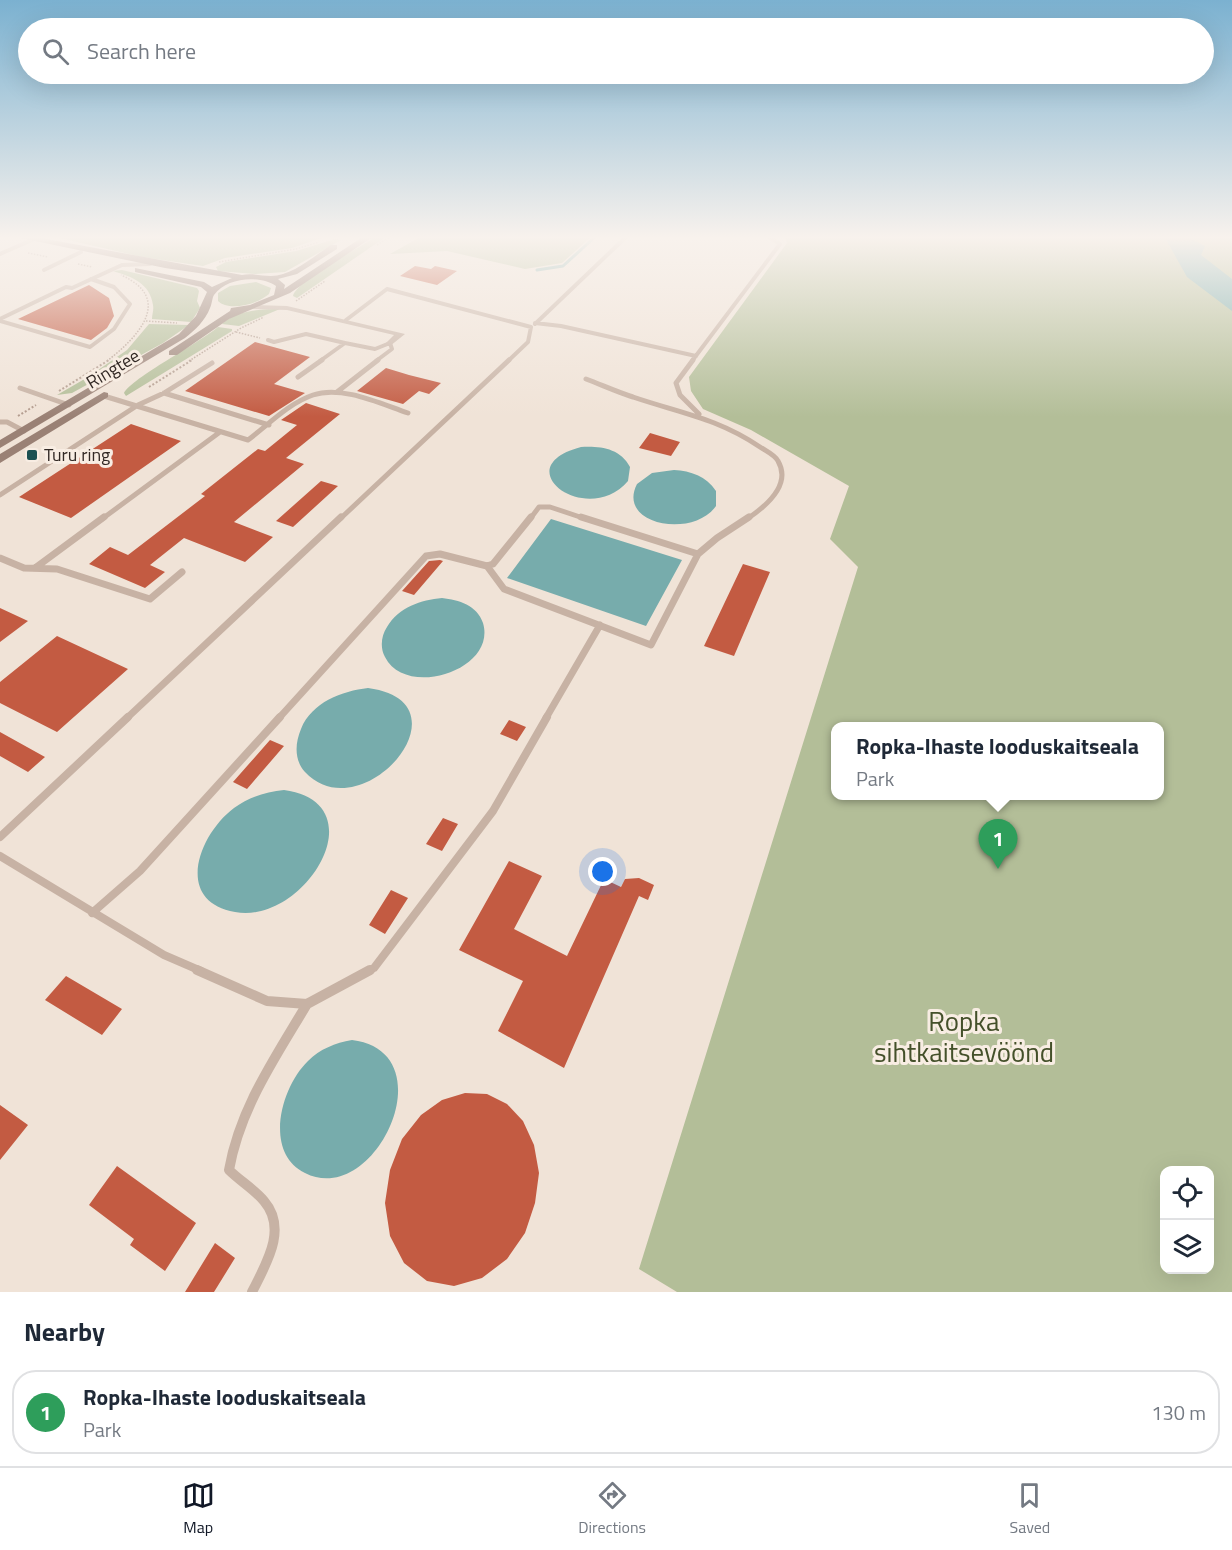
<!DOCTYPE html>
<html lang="en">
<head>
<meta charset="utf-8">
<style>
	body { margin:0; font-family:"Titillium Web",sans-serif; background:#f6f6f7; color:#1f2937 }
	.controls { position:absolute; right:18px; bottom:18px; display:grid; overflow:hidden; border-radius:12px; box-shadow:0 6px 24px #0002 }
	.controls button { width:54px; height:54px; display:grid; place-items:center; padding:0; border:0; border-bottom:2px solid #e0e1e3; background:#fff; color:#1f2937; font:30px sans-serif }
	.you { position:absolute; left:603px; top:872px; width:21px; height:21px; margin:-15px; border:4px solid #fff; border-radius:50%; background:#1a73e8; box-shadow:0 0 0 9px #1a73e833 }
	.badge { display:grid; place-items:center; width:39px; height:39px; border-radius:50%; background:#111827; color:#fff; font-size:20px; font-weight:700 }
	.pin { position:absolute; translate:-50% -50px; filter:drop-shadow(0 2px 3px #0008) }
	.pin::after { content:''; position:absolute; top:32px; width:21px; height:18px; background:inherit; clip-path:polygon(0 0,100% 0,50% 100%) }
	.popup { position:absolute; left:831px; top:722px; width:333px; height:78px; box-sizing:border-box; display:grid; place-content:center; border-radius:12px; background:#fff; filter:drop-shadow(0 2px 4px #0005); font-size:20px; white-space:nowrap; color:#747a83 }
	.popup b { font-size:22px; color:#1f2937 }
	.popup::after { content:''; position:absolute; left:50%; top:100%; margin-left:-12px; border:12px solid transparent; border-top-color:#fff }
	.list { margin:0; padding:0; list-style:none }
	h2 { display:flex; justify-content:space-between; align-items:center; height:78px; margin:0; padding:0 24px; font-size:26px }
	h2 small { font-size:20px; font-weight:400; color:#747a83 }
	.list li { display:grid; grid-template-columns:39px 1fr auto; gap:18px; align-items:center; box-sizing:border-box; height:84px; margin:0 12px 12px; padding:0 12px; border:2px solid #e0e1e3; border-radius:24px }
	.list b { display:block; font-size:22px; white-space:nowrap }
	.list p { margin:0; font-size:20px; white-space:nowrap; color:#747a83 }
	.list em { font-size:20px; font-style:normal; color:#747a83 }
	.icon { flex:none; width:33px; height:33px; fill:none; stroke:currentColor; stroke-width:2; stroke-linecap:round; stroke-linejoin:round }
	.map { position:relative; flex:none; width:1232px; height:1292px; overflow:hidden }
	.search { position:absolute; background:#fff; box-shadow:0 6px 24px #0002; left:18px; right:18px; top:18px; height:66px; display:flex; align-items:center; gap:15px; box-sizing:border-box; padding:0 21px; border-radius:33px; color:#747a83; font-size:22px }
	.sheet { height:174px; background:#fff }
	nav { display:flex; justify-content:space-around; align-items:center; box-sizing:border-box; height:84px; border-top:2px solid #e0e1e3; background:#fff; font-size:16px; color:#747a83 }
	nav a { display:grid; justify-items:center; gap:3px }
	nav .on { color:#111827 }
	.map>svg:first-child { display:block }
</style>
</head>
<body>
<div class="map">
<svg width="1232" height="1292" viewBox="0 0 1232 1292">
	<rect width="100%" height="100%" fill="#f0e3d7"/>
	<path fill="#b3be98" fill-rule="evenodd" d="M51 236H327L292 248 225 258 203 266 142 257Z
		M377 236H387L297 298 293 296C296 281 362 246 377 236Z
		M422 236H592L562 263 525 269 447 251 390 254Z
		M785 236H1232V1292H677L639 1269 858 567 830 539 849 486 751 430 703 409 691 391 689 377 787 243ZM836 726H1160V796H836ZM1164 1170H1210V1270H1164Z
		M335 239 341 240 285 272 255 274 218 271 216 267 226 262 296 251Z
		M122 270 197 288 199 291 197 301 200 308 191 322 152 319C152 314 154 310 153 305 150 283 132 277 113 271Z
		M256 282 271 288 269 294C258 304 229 312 218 301V293L230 286Z
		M280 309 239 326 222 324C237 310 260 309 280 309Z
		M149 324 189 325 163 343 72 393 57 395 88 377 127 350Z
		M218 327 232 329V331L126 396 124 393C132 378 199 343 218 327Z"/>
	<path fill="#77acac" d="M1164 236H1185L1205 246 1201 255 1232 279V311L1187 277Z
		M581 447C600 446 620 448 630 467L628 481C587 529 504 467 581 447Z
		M674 470C691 471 706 476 716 491V506C693 539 616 525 637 484L652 473Z
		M551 519 682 560 646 626 507 578Z
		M442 598C459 600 477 605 483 623 497 670 406 699 385 657 380 648 381 636 387 627 399 607 421 600 442 598Z
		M368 688C474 702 362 833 305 772 294 760 295 743 301 729 312 702 342 691 368 688Z
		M284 790C379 803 305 925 235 912 174 901 198 835 234 808 249 797 266 792 284 790Z
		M352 1040C448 1052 375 1209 305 1173 263 1152 281 1087 308 1061 320 1049 335 1043 352 1040Z"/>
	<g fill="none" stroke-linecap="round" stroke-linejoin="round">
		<path stroke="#77acac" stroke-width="3" d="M537 270 563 266 596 236"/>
	</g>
	<path fill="#c35b42" d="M415 266 431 269 435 266 457 271 437 285 400 276Z
		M89 285 109 298 114 316 107 328 91 340 18 319Z
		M255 342 310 357 274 384 305 393 269 416 185 391Z
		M386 368 409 375 441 383 429 394 419 391 403 404 357 391Z
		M306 403 340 414 286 458 304 464 234 522 273 537 245 562 184 538 150 565 165 572 145 588 89 564 110 547 128 555 205 496 201 494 258 449 265 451 297 425 281 420Z
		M131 424 181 441 71 518 19 497Z
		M650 433 680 442 671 456 639 448Z
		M321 481 338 486 293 527 276 521Z
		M440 560 443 561 414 595 402 591 429 561Z
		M743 564 770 572 734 656 704 646Z
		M0 608 28 621 0 642Z
		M57 636 128 669 57 732 0 703V682Z
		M509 720 526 727 517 741 500 734Z
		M0 732 45 757 28 772 0 756Z
		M270 740 284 746 247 789 233 782Z
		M443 818 458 824 442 851 426 844Z
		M509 861 542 876 514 929 567 956 604 879 621 887 625 879 639 878 654 885 648 900 639 896 564 1068 498 1031 523 981 459 950Z
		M391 890 408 898 385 934 369 925Z
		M66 976 122 1009 102 1035 45 1000Z
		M465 1093 487 1094 507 1104 523 1121 534 1145 539 1173 535 1203 525 1233 507 1259 482 1278 454 1286 427 1281 404 1263 390 1236 385 1203 390 1170 402 1139 421 1115 442 1100Z
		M0 1105 28 1125 0 1160Z
		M117 1166 196 1223 165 1271 130 1245 134 1239 89 1205Z
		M215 1243 235 1258 214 1292H185Z"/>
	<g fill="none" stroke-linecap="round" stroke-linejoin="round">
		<path stroke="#b39c8e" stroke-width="1.5" stroke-dasharray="1.5 1.5" stroke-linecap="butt" d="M377 245 391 236
			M28 253 48 257
			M219 262 296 249 319 242
			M78 264 92 267
			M296 301 325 281
			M146 321 177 323
			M236 332 260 338
			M107 361C137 338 175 299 121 275
			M189 361 241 328 264 317"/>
		<path stroke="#b39c8e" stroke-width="2" stroke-dasharray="2 2" stroke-linecap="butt" d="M149 387 192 360
			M59 391 109 360
			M18 416 36 405"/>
		<path stroke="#c7b2a4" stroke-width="4" d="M0 254 32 240
			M44 270 81 252
			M0 319 66 287 72 288 122 265 150 264
			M346 320 387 289 531 327 528 342 508 361
			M0 321 90 347 114 329 130 304 114 287 91 279
			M535 323 561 326 696 356
			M535 324 627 236
			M268 340 274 342 306 334 345 343
			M320 361 345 343 375 349 390 343 392 349 376 361
			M692 361 780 244 768 236"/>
		<path stroke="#c7b2a4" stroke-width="5" d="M693 360 676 383 680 395 699 414
			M298 377 322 360
			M586 379C602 385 617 392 633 397 680 413 717 418 760 447 766 451 775 455 778 461 792 485 765 507 747 519
			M20 388 69 405
			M337 392 378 360
			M164 393 269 425
			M104 396 248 440C268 425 289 403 313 395 342 385 381 404 408 413
			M0 422H7L24 431
			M0 495 138 405 164 393 212 363
			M102 519 220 432
			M340 519 509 360
			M530 519 539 507H550L586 519"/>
		<path stroke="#c7b2a4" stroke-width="7" d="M698 554 717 538 749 517
			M0 558 24 568 57 569 150 599 182 572
			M487 566 504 589 651 645 698 554 581 517
			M487 566 493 564 531 517
			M35 568 104 517
			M127 718 341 517
			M279 718 426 556 440 554 487 566
			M546 718 600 625"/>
		<path stroke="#c7b2a4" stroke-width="8" d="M0 837 128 717
			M0 856 164 955 201 971
			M92 913 140 871 280 717
			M368 971 374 968 493 811 547 717"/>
		<path stroke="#c7b2a4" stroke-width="10" d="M197 970 267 1001 307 1004 370 970
			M252 1292C266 1264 288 1229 264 1201 254 1189 240 1181 229 1170 240 1108 275 1058 307 1004"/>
		<path fill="#c7b2a4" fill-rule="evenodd" d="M251 305 287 306 405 334 390 346 386 343 394 335 287 310 254 309 250 307Z"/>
		<path fill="#9a8175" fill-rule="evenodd" d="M11 236H30L242 275C252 273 261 276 271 276 292 276 314 256 331 245H337V249L297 274 278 279 285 285 284 289 364 236H374L290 293 229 319 177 355H169V351L230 311 231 308 250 305 274 295 276 286C260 275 227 277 214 295 212 298 212 304 210 308 205 321 195 330 185 338L0 448V440L179 334 196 316 207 292 201 287 135 272V268L204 282 212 287 232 278 165 268Z
			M104 392 108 393V397L0 463V454Z"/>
	</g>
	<linearGradient id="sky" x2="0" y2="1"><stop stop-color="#7bb1d0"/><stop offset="0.57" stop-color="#f8f2ed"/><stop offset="1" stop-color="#f8f2ed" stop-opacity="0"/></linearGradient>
	<rect width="1232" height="417" fill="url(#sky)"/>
	<rect fill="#1c5152" stroke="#f8ede3" stroke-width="2" x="26" y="449" width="12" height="12" rx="3"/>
	<g text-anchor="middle" stroke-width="6" stroke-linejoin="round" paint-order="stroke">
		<g font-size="18" fill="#322925" stroke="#f8ede3">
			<text transform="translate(113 369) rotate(-31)" y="6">Ringtee</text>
		</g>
		<g font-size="18" fill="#322925" stroke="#f8ede3" text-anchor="start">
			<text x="44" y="461">Turu ring</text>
		</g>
		<g font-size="27" fill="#44502a" stroke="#f8ede3">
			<text x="964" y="1031">Ropka<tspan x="964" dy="31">sihtkaitsevöönd</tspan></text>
		</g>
	</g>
</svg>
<div class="controls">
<button><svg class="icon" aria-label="locate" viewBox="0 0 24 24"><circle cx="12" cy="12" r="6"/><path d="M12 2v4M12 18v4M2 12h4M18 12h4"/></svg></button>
<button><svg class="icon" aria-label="layers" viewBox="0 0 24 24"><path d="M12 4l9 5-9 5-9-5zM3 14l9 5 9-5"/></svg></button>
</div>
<div class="you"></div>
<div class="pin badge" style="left:998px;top:869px;background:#2e9e5b">1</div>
<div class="popup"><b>Ropka-Ihaste looduskaitseala</b>Park</div>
<div class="search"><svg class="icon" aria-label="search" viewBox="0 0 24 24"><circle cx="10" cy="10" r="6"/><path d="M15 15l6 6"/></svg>Search here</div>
</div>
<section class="sheet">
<h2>Nearby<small></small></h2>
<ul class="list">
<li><span class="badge" style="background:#2e9e5b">1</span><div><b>Ropka-Ihaste looduskaitseala</b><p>Park</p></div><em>130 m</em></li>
</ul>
</section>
<nav>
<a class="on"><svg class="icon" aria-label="map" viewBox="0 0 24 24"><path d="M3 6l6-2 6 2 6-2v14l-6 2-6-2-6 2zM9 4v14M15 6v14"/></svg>Map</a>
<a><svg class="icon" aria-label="directions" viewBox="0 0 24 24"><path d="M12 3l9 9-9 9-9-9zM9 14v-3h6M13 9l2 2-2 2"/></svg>Directions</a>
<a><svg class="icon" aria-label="saved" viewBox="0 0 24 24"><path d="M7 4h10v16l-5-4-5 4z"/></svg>Saved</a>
</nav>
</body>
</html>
